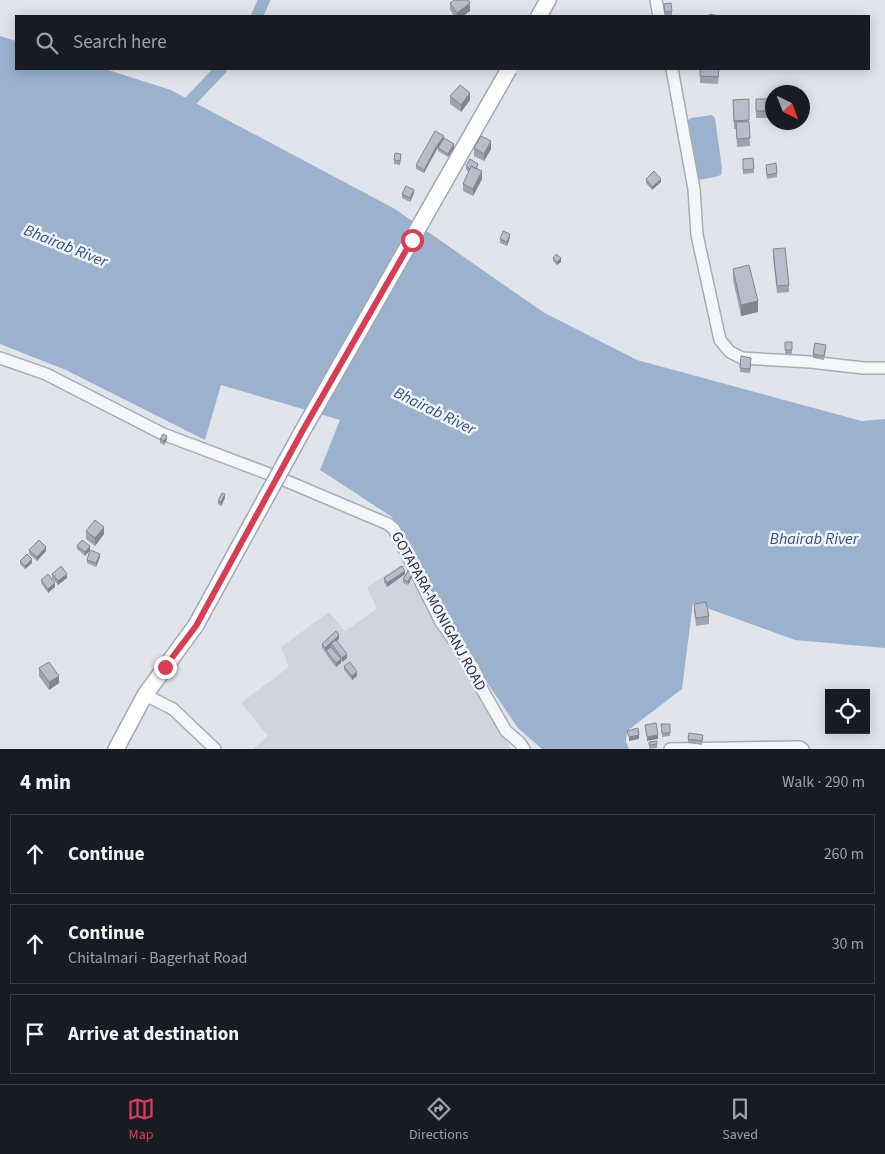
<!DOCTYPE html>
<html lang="en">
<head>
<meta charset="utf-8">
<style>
	body { margin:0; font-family:"Source Sans 3",sans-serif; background:#242831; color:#f1f3f6 }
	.controls { position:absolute; right:15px; bottom:15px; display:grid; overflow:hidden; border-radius:0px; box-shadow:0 2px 12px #0003 }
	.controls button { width:45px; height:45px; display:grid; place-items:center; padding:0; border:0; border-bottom:1px solid #363941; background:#171b24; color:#f1f3f6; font:25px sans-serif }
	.compass { position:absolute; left:765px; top:85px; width:45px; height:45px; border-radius:50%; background:#171b24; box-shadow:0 2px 12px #0003; rotate:138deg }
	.stop { position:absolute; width:15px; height:15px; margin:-11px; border:4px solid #d93d54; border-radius:50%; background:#fff }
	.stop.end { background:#d93d54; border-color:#fff; box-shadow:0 1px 5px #0008 }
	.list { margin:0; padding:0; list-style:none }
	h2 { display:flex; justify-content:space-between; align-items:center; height:65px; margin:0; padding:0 20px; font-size:21px }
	h2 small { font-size:16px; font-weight:400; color:#9ea1a6 }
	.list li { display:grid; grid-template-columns:32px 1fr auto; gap:15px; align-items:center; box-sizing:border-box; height:80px; margin:0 10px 10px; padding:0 10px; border:1px solid #363941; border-radius:0px }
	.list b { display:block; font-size:19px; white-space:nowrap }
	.list p { margin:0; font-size:16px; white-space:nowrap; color:#9ea1a6 }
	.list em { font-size:16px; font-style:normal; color:#9ea1a6 }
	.icon { flex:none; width:28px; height:28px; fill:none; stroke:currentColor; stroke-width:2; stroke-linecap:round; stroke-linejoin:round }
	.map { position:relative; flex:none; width:885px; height:749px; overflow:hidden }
	.search { position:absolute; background:#171b24; box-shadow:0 2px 12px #0003; left:15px; right:15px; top:15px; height:55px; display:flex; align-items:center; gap:12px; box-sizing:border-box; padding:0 18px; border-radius:0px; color:#9ea1a6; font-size:19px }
	.sheet { height:335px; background:#171b24 }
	nav { display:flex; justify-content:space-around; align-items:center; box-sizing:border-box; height:70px; border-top:1px solid #363941; background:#171b24; font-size:14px; color:#9ea1a6 }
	nav a { display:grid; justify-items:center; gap:2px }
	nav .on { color:#d93d54 }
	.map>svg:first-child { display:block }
</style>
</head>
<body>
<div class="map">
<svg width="885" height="749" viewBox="0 0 885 749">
	<rect width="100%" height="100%" fill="#e1e5eb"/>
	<path fill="#cfd4dd" d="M401 565 455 648 511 749H253L268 736 241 703 289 667 281 647 329 612 345 631 377 609 367 587Z"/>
	<path fill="#9ab2ce" d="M0 36 16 41V69H105L171 90 395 209 543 312 637 360 862 421 885 419V648L795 640 693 603 682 689 627 731 626 742 629 749H542L518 728 430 599 392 517 320 470 340 420 221 385 205 440 66 370 0 344Z
		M712 115 715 118 722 169 721 175 715 177 698 180 687 121 691 118Z"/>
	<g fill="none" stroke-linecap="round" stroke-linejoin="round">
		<path stroke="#9ab2ce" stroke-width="12" d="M257 16 264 0
			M179 113 221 69"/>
		<g stroke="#a6acb6" stroke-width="14">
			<path id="minor" d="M656 0 659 16
				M672 69 694 189 697 235 720 340 730 352 742 358 810 362 864 368H885
				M0 358 46 374 163 434 277 477 388 524 394 529 441 622 474 669 483 691 506 731 520 743 524 749
				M145 695 173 709 215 749
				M670 749 800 747 803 749"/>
		</g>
		<g stroke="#9fa9b8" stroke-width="18">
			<path id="major" d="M539 16 548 0
				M116 749 145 695 196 625"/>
		</g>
		<use href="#minor" stroke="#f4f6f9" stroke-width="11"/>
		<use href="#major" stroke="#fff" stroke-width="15"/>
		<g stroke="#9fa9b8" stroke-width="18" stroke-linecap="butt">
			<path id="major-bridge" d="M196 625 303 430 509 69"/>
		</g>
		<use href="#major-bridge" stroke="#fff" stroke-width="15"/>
	</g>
	<path fill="#9ea3ad" d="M450 3 470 11 463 16H454L450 10Z
		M664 4 672 11V15L665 16Z
		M700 69H719L718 84 700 83Z
		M450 96 470 100 461 112 450 104Z
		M756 99H771V118H756Z
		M733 100 749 120 750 146 737 147 736 129H734Z
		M444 138 454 148 448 157 438 151V148L424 173 416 169V165Z
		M474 148 491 149 484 161 474 156Z
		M401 158 400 165 394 164V160Z
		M753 158 754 173 743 174V159Z
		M766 165 777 173V177L767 179Z
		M466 166 478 168V169L482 179 473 196 463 191V184L469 172 466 170Z
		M646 179 661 182 652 190 646 183Z
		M414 193 410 202 402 198V194Z
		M510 237 507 246 500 243V239Z
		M773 249 789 285V292L777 293 773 256Z
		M553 258 561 262 557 265 553 261Z
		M733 269 758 312 741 316 733 280Z
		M785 342H792V354H785Z
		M826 349 824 360 813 358V354Z
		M751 361 750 373 740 372V368Z
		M160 439H167L164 445 160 443Z
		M225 498 221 506 218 504V501Z
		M86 531 104 534 95 546 86 539Z
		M77 546 90 550 85 556 77 549Z
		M29 550 46 551 37 561 29 554Z
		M100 557 96 567 87 563V560Z
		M20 561 32 563 25 569 20 564Z
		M52 574 67 578 58 585 52 578Z
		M405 574 387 587 384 582V578Z
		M412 577 408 585 403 583V579Z
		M41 580 55 587 48 593 41 583Z
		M694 604 709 616V624L696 626 694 611Z
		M339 639 337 641 347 658 342 662 341 660V663L336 667 326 654V651L325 652 322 648V644Z
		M344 666 357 676 352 680 344 670Z
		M39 668 59 683 49 690 39 676Z
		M661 724H670V736L662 737Z
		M688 739H703L702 745 688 743Z
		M649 742 657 744V748L649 749Z"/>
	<path fill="#81858d" d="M470 3V11L463 16H457V13Z
		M470 93V100L461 112V105Z
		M444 136V140L436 150 424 173V170L436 147Z
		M491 141V149L484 161V154Z
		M454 144V148L448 157V154Z
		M482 171V179L473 196V189Z
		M661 179V182L652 190V187Z
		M414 190V193L410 202V198Z
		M510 234V237L507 246V242Z
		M561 258V262L557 265V262Z
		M758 301V312L741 316V305Z
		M167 436V439L164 445V441Z
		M225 494V498L221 506V502Z
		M104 527V534L95 546V538Z
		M90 546V550L85 556V552Z
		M46 547V551L37 561V557Z
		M100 554V557L96 567V563Z
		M32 559V563L25 569V566Z
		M405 571V574L387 587V583Z
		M67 574V578L58 585V581Z
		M412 574V577L408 585V582Z
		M55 583V587L48 593V589Z
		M339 635V639L332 645 331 643V646L325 652V648Z
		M347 654V658L342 662V658Z
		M341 659V663L336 667V663Z
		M357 672V676L352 680V676Z
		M59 676V683L49 690V682Z
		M639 735V739L629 741V737Z
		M658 735V739L647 741V737Z"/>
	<path fill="#b8bec9" stroke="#81858d" d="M454 0H468L470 3 457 13 450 3Z
		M671 3 672 11 665 12 664 4Z
		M710 14 718 16H709Z
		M700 69H719L718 77 700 76Z
		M460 85 470 93 461 105 450 96Z
		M749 99V120L734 121 733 100Z
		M756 99H771V111H756Z
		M736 122H749L750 138 737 139Z
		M435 131 444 136 436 147 424 170 416 165Z
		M481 136 491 141 484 154 474 148Z
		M444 138 454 144 448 154 438 148Z
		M395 153 401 154 400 161 394 160Z
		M753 158 754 169 743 170V159Z
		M470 159 478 164 476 169 471 166 470 169 466 166Z
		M776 163 777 173 767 175 766 165Z
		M471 166 482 171 473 189 463 184Z
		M654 171 661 179 652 187 646 179Z
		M406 186 414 190 410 198 402 194Z
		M503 231 510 234 507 242 500 239Z
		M785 248 789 285 777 286 773 249Z
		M556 254 561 258 557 262 553 258Z
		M749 265 758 301 741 305 733 269Z
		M785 342H792V350H785Z
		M815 343 826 345 824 356 813 354Z
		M741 356 751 358 750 369 740 368Z
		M163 434 167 436 164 441 160 439Z
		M222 493 225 494 221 502 218 501Z
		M95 520 104 527 95 538 86 531Z
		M39 540 46 547 37 557 29 550Z
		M82 540 90 546 85 552 77 546Z
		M90 550 100 554 96 563 87 560Z
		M27 554 32 559 25 566 20 561Z
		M61 566 67 574 58 581 52 574Z
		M402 566 405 571 387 583 384 578Z
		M408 571 412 574 408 582 403 579Z
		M48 574 55 583 48 589 41 580Z
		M706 602 709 616 696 618 694 604Z
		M336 631 339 635 325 648 322 644Z
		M336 640 347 654 342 658 331 643Z
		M331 647 341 659 336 663 326 650Z
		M49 662 59 676 49 682 39 668Z
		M350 662 357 672 352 676 344 666Z
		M656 723 658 735 647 737 645 725Z
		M661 724H670V733H662Z
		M638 728 639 735 629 737 627 731Z
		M689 733 703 735 702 741 688 739Z
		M657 741V744L649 745V742Z"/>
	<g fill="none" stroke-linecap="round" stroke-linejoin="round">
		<path stroke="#d93d54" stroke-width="6" d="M165 667 196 626 303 430 412 240"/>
	</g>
	<g text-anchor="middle" stroke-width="5" stroke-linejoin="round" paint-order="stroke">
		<g font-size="15" fill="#283244" stroke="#f1f4f8">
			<text transform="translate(439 611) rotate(61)" y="5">GOTAPARA-MONIGANJ ROAD</text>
		</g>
		<g font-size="16" font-style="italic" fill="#2f507b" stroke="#f1f4f8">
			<text transform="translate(66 245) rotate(22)" y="6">Bhairab River</text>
			<text transform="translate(435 410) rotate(26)" y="6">Bhairab River</text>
			<text x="814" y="544">Bhairab River</text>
		</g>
	</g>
</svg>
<div class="controls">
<button><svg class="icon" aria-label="locate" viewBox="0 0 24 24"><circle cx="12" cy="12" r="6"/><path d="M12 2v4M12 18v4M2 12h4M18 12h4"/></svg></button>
</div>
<svg class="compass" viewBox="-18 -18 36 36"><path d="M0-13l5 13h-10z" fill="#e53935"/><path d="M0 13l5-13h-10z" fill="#9ea1a6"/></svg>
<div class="stop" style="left:412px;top:240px"></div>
<div class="stop end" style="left:165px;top:667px"></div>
<div class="search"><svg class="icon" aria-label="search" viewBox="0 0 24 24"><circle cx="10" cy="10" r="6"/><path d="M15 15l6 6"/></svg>Search here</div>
</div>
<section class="sheet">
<h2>4 min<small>Walk · 290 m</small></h2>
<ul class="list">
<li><svg class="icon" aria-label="ahead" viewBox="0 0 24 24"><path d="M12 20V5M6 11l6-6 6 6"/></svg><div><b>Continue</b></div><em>260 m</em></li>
<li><svg class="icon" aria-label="ahead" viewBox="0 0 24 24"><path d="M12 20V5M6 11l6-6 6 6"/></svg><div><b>Continue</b><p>Chitalmari - Bagerhat Road</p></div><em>30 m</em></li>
<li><svg class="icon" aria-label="arrive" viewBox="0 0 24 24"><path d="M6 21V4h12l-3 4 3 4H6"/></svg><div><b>Arrive at destination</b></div></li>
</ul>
</section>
<nav>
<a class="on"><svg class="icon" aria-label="map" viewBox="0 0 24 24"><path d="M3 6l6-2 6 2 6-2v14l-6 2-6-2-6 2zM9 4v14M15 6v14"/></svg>Map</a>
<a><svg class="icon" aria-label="directions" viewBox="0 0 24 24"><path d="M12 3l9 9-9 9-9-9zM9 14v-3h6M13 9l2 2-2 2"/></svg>Directions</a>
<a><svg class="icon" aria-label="saved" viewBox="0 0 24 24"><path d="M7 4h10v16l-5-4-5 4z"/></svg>Saved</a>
</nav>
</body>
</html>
